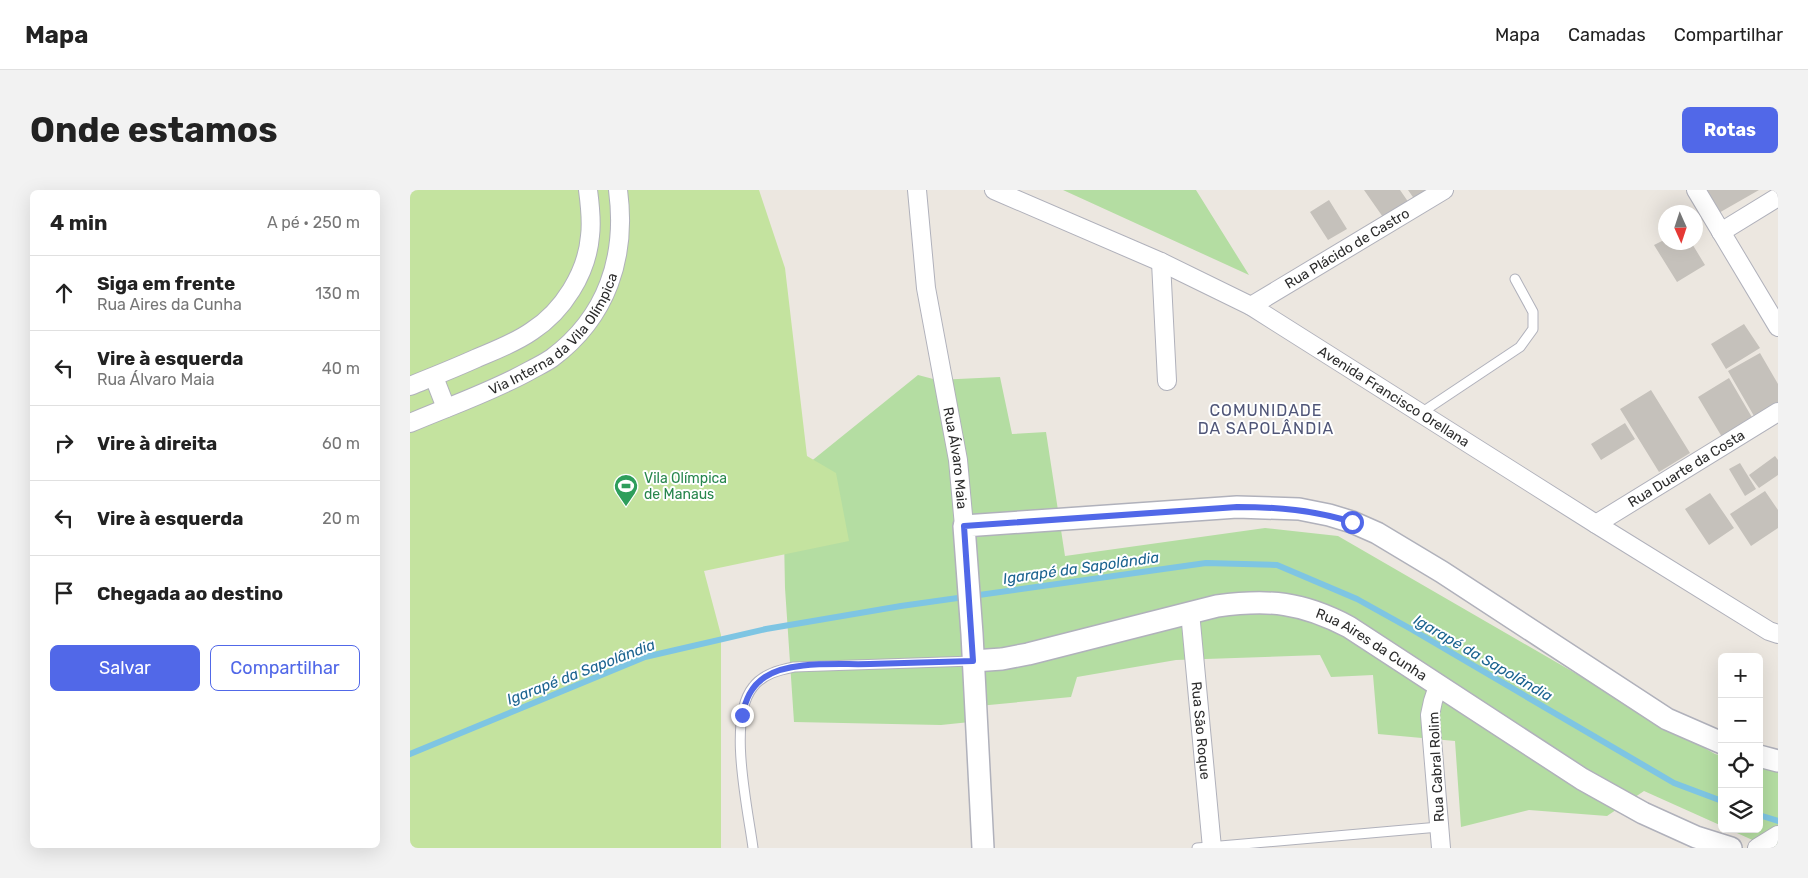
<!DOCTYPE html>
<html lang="pt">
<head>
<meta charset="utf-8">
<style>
	body { margin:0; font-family:Rubik,sans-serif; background:#f2f2f2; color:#222 }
	.controls { position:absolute; right:15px; bottom:15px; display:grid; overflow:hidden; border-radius:8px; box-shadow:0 5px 20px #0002 }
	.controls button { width:45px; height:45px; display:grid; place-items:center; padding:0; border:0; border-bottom:1px solid #e0e0e0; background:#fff; color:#222; font:25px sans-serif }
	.compass { position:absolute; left:1248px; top:15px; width:45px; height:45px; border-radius:50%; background:#fff; box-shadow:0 5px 20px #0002; rotate:177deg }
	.stop { position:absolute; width:15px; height:15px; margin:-11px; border:4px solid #5168e8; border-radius:50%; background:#fff }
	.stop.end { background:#5168e8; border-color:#fff; box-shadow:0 1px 5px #0008 }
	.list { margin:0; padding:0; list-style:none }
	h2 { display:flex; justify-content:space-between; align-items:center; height:65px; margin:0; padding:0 20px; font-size:21px }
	h2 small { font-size:16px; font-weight:400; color:#767676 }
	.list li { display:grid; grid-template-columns:32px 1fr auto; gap:15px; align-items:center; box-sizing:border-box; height:75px; padding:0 20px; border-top:1px solid #e0e0e0 }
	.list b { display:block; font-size:19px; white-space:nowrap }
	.list p { margin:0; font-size:16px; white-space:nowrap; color:#767676 }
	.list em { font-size:16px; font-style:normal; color:#767676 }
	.actions { display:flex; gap:10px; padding:15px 20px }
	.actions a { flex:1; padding:11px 0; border:1px solid #5168e8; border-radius:8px; text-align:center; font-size:18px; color:#5168e8 }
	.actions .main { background:#5168e8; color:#fff }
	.icon { flex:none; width:28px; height:28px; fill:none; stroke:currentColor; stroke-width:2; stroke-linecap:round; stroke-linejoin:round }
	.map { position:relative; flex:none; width:1368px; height:658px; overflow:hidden; border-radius:8px }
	header { display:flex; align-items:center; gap:30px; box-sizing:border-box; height:70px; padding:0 25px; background:#fff; border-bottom:1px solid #e0e0e0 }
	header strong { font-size:24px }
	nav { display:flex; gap:28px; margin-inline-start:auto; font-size:18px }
	.intro { display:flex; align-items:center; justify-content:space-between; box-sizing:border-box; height:120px; padding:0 30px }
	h1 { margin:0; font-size:35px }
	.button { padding:12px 22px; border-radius:8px; background:#5168e8; color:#fff; font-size:18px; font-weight:700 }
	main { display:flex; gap:30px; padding:0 30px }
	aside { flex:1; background:#fff; border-radius:8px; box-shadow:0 5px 20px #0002 }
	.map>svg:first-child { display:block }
</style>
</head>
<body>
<header>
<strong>Mapa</strong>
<nav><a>Mapa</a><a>Camadas</a><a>Compartilhar</a></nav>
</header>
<div class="intro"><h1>Onde estamos</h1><a class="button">Rotas</a></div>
<main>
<aside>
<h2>4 min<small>A pé · 250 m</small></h2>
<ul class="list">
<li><svg class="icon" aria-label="ahead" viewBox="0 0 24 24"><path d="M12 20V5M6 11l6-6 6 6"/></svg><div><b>Siga em frente</b><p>Rua Aires da Cunha</p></div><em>130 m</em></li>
<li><svg class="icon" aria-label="left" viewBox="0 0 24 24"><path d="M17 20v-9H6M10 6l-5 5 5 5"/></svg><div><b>Vire à esquerda</b><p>Rua Álvaro Maia</p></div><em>40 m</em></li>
<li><svg class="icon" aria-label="right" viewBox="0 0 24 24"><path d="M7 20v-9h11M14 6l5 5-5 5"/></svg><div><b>Vire à direita</b></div><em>60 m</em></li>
<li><svg class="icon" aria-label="left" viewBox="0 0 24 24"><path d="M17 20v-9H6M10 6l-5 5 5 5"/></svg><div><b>Vire à esquerda</b></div><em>20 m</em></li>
<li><svg class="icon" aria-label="arrive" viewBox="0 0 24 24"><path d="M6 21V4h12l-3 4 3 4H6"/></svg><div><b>Chegada ao destino</b></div></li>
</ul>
<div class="actions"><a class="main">Salvar</a><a>Compartilhar</a></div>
</aside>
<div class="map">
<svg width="1368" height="658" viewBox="0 0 1368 658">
	<rect width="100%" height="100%" fill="#ece7e0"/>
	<path fill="#b4dda2" d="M653 0H786L839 85Z
		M508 185 527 190 590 187 602 244 636 242 655 366 855 338 928 346 1305 564 1312 566V636L1234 601 1197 626 1119 620 1051 637 1045 551 968 544 963 485 921 487 910 465 766 470 667 487 661 507 558 517 560 532 531 535 384 532 375 398 373 294Z
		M1349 577 1368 582V658L1347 652 1318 639H1349Z"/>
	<path fill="#c4e39f" d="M0 0H349L375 78 397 266 426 283 439 351 294 381 311 445V658H0Z"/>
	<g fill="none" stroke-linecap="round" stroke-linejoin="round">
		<path stroke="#7ec5e3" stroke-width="6" d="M0 564 235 467 356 439 491 416 796 373 867 375 947 409 1001 439 1264 593 1312 611
			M1349 625 1368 631"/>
	</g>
	<path fill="#c5c1bb" d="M954 0H990L999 13 975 30Z
		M998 0H1021L1005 10Z
		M1293 0H1349L1307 24Z
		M919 10 937 39 918 50 900 22Z
		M1256 49V52H1281L1295 75 1267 92 1244 55Z
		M1334 134 1350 158 1316 179 1301 154Z
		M1350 163 1368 194V212L1344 226 1318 181Z
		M1319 188 1343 229 1312 247 1288 207Z
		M1241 200 1280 263 1249 282 1210 219Z
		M1215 233 1225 249 1191 270 1181 254Z
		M1365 266 1368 270V285L1349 298 1339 285Z
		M1330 273 1346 299 1335 306 1319 279Z
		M1355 301 1368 320V338L1341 356 1320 324Z
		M1300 303 1324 338 1299 355 1275 319Z"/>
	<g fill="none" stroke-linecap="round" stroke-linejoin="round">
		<g stroke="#b0b1bb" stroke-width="11">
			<path id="service" d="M1011 223 1110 157 1123 139V122L1105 89
				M343 658C338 619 317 529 343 497 353 484 369 480 384 477L563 471
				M787 658 1029 637"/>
		</g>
		<g stroke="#b0b1bb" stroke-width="20">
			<g id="minor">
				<path id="s1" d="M507 0 516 98 548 270 554 336"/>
				<path id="s2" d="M584 0 751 72 841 116 1186 334 1359 441 1368 444"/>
				<path d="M1286 0 1368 137"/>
				<path d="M1311 42 1368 7"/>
				<path d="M751 72 757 191"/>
				<path id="s3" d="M841 116 1034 0"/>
				<path d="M24 187 36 218"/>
				<path d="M0 196C22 187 45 178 67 168 86 160 105 153 122 141 153 121 177 83 180 46 182 31 180 15 178 0"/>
				<path id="s4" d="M0 233C40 216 81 202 119 181 126 177 135 173 142 168 197 127 217 67 208 0"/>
				<path id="s5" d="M1186 334 1368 222"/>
				<path id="s6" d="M780 422 802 658"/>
				<path d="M1028 496 1023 511 1020 525 1031 658"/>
				<path d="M1347 658 1368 645"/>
			</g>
		</g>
		<g stroke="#b0b1bb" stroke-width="24">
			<g id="tertiary">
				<path id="s7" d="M563 471 592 469 618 464 807 416C859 409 892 412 939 437L1172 589 1233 623 1286 647 1321 658"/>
				<path d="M1349 566 1368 571"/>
				<path d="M573 658 562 444 554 336 827 317 889 319 919 325 942 332 967 343 1032 382 1257 529 1312 553"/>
			</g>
		</g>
		<use href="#service" stroke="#fff" stroke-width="9"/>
		<use href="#minor" stroke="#fff" stroke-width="18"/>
		<use href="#tertiary" stroke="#fff" stroke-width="21"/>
	</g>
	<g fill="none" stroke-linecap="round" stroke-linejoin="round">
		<path stroke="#5168e8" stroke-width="6" d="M332 525C336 510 340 497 355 487 380 470 429 475 460 474 494 473 529 472 563 471L554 336 827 317C868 317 903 320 942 332"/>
	</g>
	<defs>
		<g id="stadium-pin" transform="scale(1.25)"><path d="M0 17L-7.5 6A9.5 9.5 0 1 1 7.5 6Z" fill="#2e9e5b" stroke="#fff"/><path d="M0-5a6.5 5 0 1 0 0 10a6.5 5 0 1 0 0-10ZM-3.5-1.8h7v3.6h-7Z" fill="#fff"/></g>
	</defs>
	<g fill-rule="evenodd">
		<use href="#stadium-pin" x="216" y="296"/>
	</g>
	<g text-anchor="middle" stroke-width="4" stroke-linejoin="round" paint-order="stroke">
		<g font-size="14" fill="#2c2c2c" stroke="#fff">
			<text dy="5" stroke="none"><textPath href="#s3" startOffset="112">Rua Plácido de Castro</textPath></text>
			<text dy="5" stroke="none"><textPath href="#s4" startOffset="174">Via Interna da Vila Olímpica</textPath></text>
			<text dy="5" stroke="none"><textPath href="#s2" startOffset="451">Avenida Francisco Orellana</textPath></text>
			<text dy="5" stroke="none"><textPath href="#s1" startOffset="271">Rua Álvaro Maia</textPath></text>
			<text dy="5" stroke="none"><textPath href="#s5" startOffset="106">Rua Duarte da Costa</textPath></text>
			<text dy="5" stroke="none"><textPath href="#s7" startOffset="415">Rua Aires da Cunha</textPath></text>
			<text dy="5" stroke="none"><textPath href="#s6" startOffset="119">Rua São Roque</textPath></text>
			<text transform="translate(1026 577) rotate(-93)" y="5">Rua Cabral Rolim</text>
		</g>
		<g font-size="14" fill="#27864d" stroke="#fff" text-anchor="start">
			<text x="234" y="293">Vila Olímpica<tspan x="234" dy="16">de Manaus</tspan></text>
		</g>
		<g font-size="15" font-style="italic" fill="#1c6490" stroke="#fff">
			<text transform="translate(671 378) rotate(-8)" y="5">Igarapé da Sapolândia</text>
			<text transform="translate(1073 468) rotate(30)" y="5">Igarapé da Sapolândia</text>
			<text transform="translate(171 482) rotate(-21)" y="5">Igarapé da Sapolândia</text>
		</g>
		<g font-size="16" letter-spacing="1" fill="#505678" stroke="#fff">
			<text x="856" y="226">COMUNIDADE<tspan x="856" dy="18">DA SAPOLÂNDIA</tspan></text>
		</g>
	</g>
</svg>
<div class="controls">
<button>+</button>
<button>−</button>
<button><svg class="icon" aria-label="locate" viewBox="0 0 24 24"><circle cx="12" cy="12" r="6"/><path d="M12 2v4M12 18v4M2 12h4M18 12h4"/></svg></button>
<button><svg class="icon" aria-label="layers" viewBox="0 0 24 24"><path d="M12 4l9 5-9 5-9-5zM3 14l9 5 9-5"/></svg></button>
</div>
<svg class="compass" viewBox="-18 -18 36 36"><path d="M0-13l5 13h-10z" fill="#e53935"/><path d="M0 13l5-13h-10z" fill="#767676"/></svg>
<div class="stop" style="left:942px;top:332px"></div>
<div class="stop end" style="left:332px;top:525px"></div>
</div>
</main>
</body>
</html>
